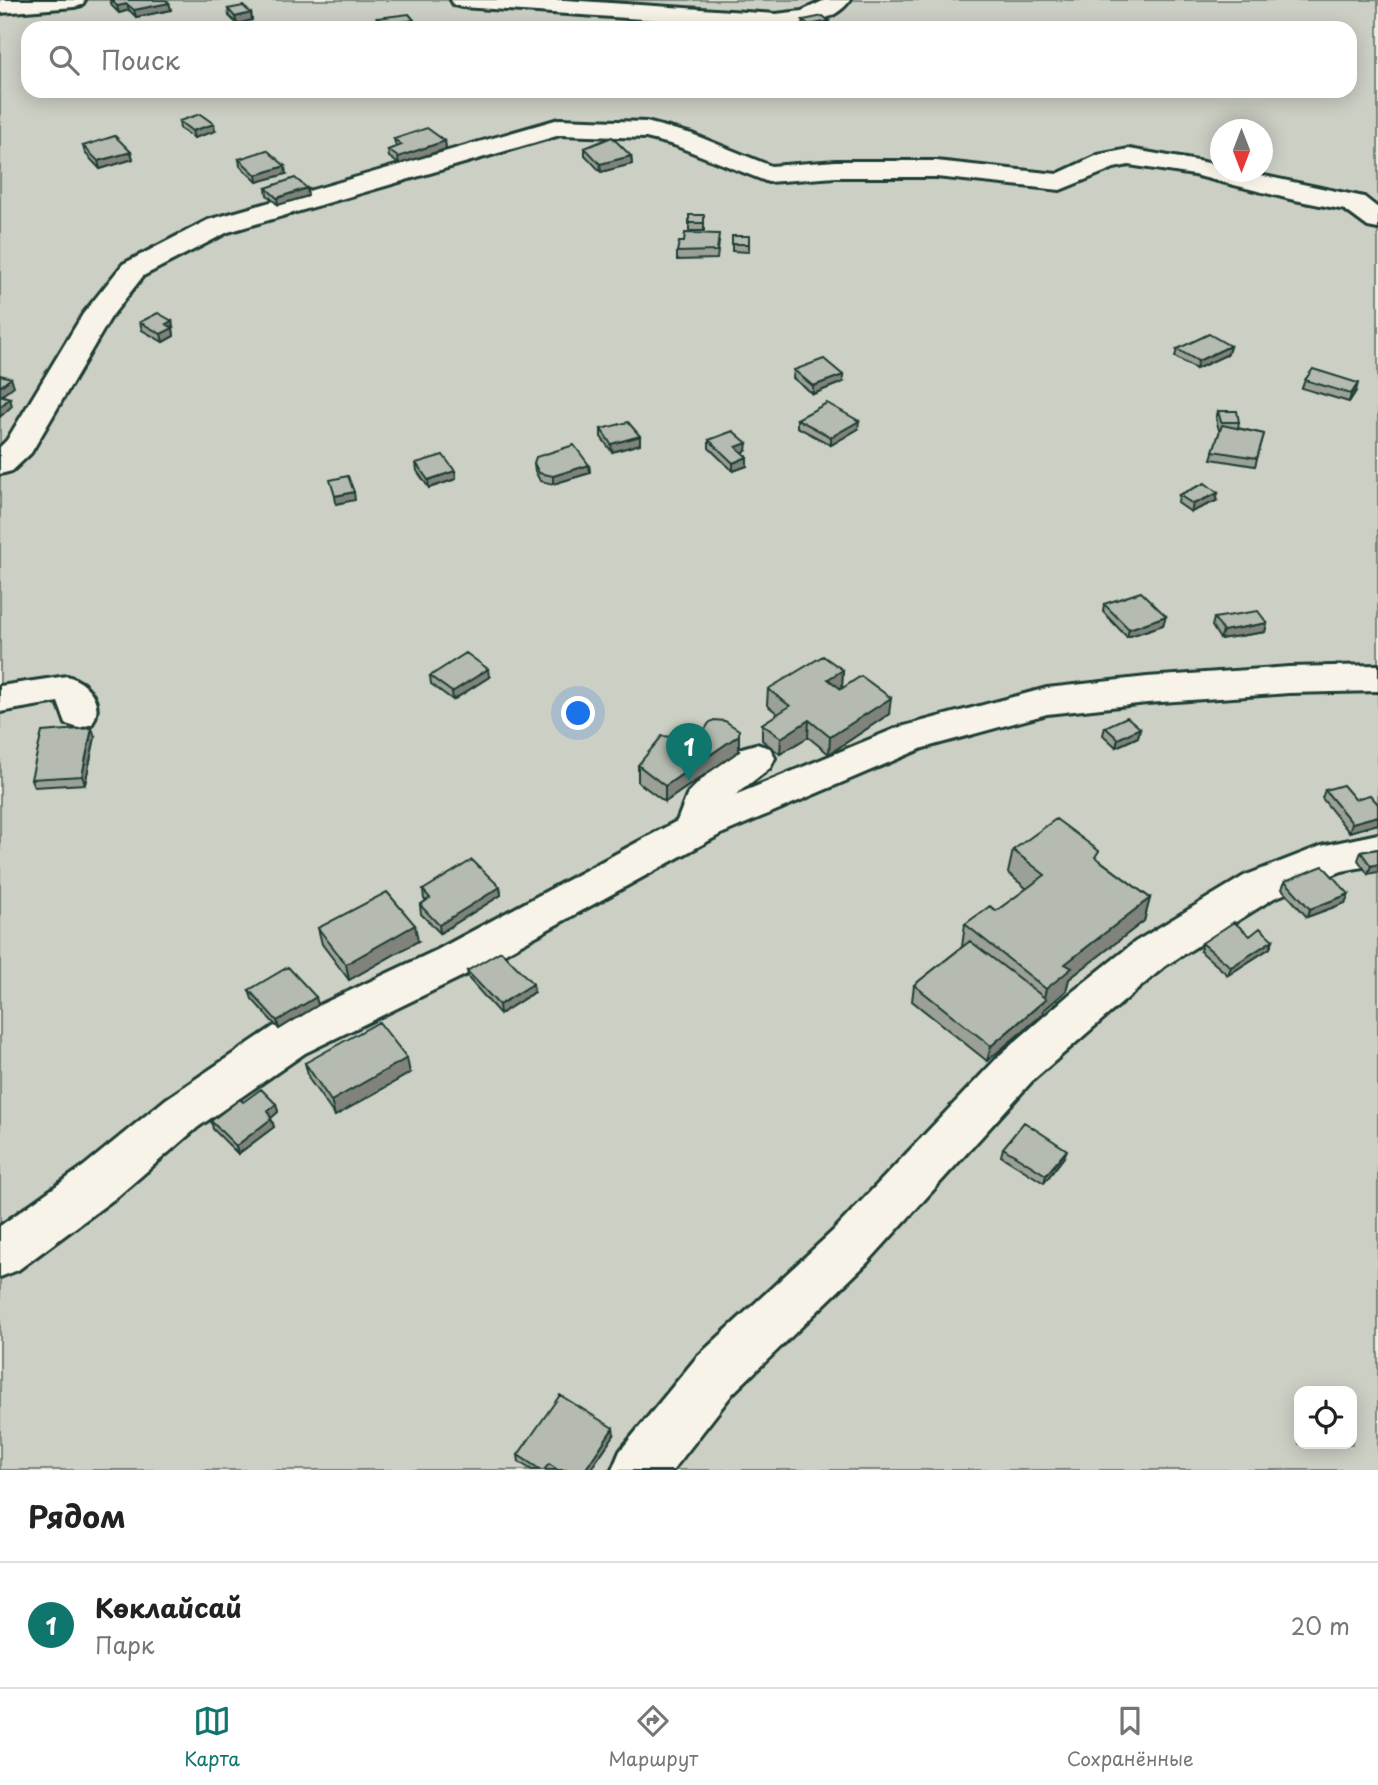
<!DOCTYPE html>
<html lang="ru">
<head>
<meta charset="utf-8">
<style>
	body { margin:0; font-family:"Playpen Sans",sans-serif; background:#f2f2f2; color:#222 }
	.controls { position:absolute; right:21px; bottom:21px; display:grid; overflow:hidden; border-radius:14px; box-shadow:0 4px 18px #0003 }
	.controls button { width:63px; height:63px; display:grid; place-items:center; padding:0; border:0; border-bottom:2px solid #e0e0e0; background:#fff; color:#222; font:35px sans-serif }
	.compass { position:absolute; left:1210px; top:119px; width:63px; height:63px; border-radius:50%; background:#fff; box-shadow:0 4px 18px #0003; rotate:180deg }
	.you { position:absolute; left:579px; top:714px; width:24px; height:24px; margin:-18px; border:5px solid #fff; border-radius:50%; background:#1a73e8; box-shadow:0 0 0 10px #1a73e833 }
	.badge { display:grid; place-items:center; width:46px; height:46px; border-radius:50%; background:#0f766e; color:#fff; font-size:23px; font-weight:700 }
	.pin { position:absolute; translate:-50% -58px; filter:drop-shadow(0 2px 4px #0008) }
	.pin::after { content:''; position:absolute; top:37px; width:24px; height:21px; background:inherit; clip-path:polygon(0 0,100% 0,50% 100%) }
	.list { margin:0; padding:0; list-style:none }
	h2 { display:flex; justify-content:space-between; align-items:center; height:91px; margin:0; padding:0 28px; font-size:30px }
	h2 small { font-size:23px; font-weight:400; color:#767676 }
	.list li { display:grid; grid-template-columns:46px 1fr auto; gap:21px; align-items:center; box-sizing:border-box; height:126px; padding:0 28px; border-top:2px solid #e0e0e0 }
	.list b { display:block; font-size:26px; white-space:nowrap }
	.list p { margin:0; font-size:23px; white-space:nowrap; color:#767676 }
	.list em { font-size:23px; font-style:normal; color:#767676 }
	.icon { flex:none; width:38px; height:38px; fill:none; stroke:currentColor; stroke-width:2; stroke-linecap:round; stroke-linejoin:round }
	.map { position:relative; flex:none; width:1378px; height:1470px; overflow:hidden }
	.search { position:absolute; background:#fff; box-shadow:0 4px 18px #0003; left:21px; right:21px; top:21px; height:77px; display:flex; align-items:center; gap:18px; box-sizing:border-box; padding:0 24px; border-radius:21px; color:#767676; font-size:26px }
	.sheet { height:217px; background:#fff }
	nav { display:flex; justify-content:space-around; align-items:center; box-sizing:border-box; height:98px; border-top:2px solid #e0e0e0; background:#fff; font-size:19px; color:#767676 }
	nav a { display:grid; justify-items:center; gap:4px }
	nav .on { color:#0f766e }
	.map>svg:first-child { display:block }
</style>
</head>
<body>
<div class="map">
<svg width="1378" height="1470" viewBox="0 0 1378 1470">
	<rect width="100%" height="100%" fill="#eeece1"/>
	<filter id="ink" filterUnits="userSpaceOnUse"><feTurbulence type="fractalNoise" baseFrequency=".0143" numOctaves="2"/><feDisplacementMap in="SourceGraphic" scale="14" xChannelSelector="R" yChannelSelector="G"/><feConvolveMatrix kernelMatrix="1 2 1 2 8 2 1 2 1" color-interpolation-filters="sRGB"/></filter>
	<g filter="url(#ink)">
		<path fill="#cccfc4" stroke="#76867c" stroke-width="2" fill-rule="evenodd" d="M0 0H1378V1470H0ZM28 28H1350V91H28ZM1220 130H1262V172H1220ZM1299 1391H1352V1444H1299Z"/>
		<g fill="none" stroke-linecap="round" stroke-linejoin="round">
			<g stroke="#1f3d34" stroke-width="6">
				<path id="minor" d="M0 0H85L82 5 74 7 0 13Z
					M451 0H565L776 14 802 11 825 0H850C835 22 801 26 776 28L462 7 454 5Z
					M559 119 646 122 692 134 771 166 836 161H936L1057 174 1098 155 1129 149 1220 165V172H1245L1364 197 1378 208V229L1368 227 1345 210 1290 199 1194 175 1129 165 1114 168 1060 190 936 177H836L768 182 674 145 646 138 560 135 228 232 143 276 111 317 31 453 12 471 0 474V447L7 440 83 314 123 264 208 220Z
					M1378 665V691L1289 693 1147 703 1047 714 923 748 721 834 467 974 305 1053 198 1127 118 1196 18 1270 0 1277V1226L84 1166 166 1099 273 1027 437 950 677 821 688 793 717 765 742 748 756 744 770 748 775 758 770 768 735 795 897 728 1047 688 1147 677 1289 667Z
					M67 676C88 682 105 703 92 724L79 728 66 724 58 702 0 712V686Z
					M1378 834V864L1342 871 1274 898 1165 966 1103 1019 1033 1080 867 1263 733 1393 673 1470H612L620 1451 697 1357 833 1231 1001 1054 1071 993 1135 942 1244 876 1321 846Z"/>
			</g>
			<use href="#minor" fill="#f7f3e8" fill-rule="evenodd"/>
		</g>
		<path fill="#9ca197" stroke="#1f3d34" stroke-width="2" d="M110 0 169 3 171 10 136 17 129 10 119 13 112 6Z
			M228 9 251 13 252 20 237 24 229 16Z
			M377 18 415 27 408 28H381L378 25Z
			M803 20 829 28H804L802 27Z
			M179 121 215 131 194 138 180 129Z
			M394 139 445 141 446 149 399 164 389 157 388 150 396 147Z
			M83 146 131 152 133 159 100 169 85 153Z
			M585 148 631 156 632 164 601 172 585 155Z
			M239 159 286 174 257 182 240 166Z
			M266 188 308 196 278 205 267 195Z
			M704 215V231H689V223Z
			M732 236H749V252L732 251Z
			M719 242 717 259 677 260V252Z
			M172 321 174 336 163 342 142 330 140 322Z
			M1230 346 1228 354 1196 369 1175 357 1177 349Z
			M794 370 843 382 813 394 793 378Z
			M1305 380 1356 391 1349 402 1302 388Z
			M1218 411 1239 422 1238 428 1264 434 1255 466 1211 459 1220 430H1219L1216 419Z
			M797 419 858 429 831 445 797 427Z
			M601 429 640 436V444L612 452 601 437Z
			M709 440 746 451 742 453 747 466 733 471 709 448Z
			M416 463 455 471 456 479 429 488 417 471Z
			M534 463 589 465 590 473 553 484 540 481 535 471Z
			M1179 495 1216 501 1191 512 1178 503Z
			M1104 604 1166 616 1163 625 1127 637 1103 612Z
			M1214 618 1267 623 1265 632 1220 639 1212 626Z
			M843 670 842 687 840 688 889 714 829 754 808 737 780 754 762 740V724L778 714 767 705 768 689Z
			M430 676 489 677 453 700 431 684Z
			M1105 727 1140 728 1138 737 1116 747 1103 735Z
			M704 731 739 751 665 802 638 782V765L684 738Z
			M95 737 85 784 34 787 31 779Z
			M1325 790 1355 799 1378 804V824L1349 832 1322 798Z
			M1378 849 1368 874 1358 860 1361 852Z
			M1013 850 1098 859 1150 898 1144 921 1069 979 1066 991 1044 1010 1042 1015 987 1061 912 1001 914 985 962 947 965 924 996 911 1027 889 1008 873Z
			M1285 881 1349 894 1345 903 1307 917 1282 889Z
			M500 887 501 895 440 933 421 914 420 905 426 901 424 899 423 890Z
			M318 928 418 941 349 980 322 944Z
			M1250 936 1273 940 1270 948 1228 975 1200 951 1202 943Z
			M467 971 534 992 500 1014 469 979Z
			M249 990 318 1005 279 1029 252 999Z
			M305 1063 410 1073 335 1116 309 1079Z
			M243 1102 276 1104 278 1112 271 1118 274 1127 238 1154 213 1129 211 1121Z
			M1003 1148 1064 1157 1044 1183 1001 1156Z
			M614 1435 590 1470H532L519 1462 518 1455Z"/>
		<path fill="#7f837b" stroke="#1f3d34" stroke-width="2" d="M169 3 171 10 136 17 134 10Z
			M127 4 129 10 119 13 117 6Z
			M251 13 252 20 237 24 235 17Z
			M414 20 415 27 408 28H384L383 25Z
			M829 21V28H809V25Z
			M214 124 215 131 194 138 192 131Z
			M445 141 446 149 399 164 398 157Z
			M131 152 133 159 100 169 98 161Z
			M631 156 632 164 601 172 600 164Z
			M285 166 286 174 257 182 256 175Z
			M307 188 308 196 278 205 277 198Z
			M172 321 174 336 163 342 161 334 166 324Z
			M1230 346 1228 354 1196 369 1198 361Z
			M843 375V382L813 394V386Z
			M11 378 14 386 0 397V387Z
			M1358 383 1356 391 1349 402 1351 394Z
			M10 398 12 406 0 417V407Z
			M859 421 858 429 831 445V437Z
			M640 436V444L612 452 611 444Z
			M747 443 746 451 736 455V447Z
			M747 457V466L733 471V463Z
			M589 465 590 473 553 484V476Z
			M455 471 456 479 429 488 428 480Z
			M354 492 355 500 336 504 335 496Z
			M1218 493 1216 501 1191 512 1193 504Z
			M1166 616 1163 625 1127 637 1129 629Z
			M1267 623 1265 632 1220 639 1223 631Z
			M488 669 489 677 453 700 452 692Z
			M843 670 842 687 827 695 828 679Z
			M891 698 889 714 829 754 830 737Z
			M809 720 808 737 780 754 781 738Z
			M92 728 95 737 85 784 82 776Z
			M1140 728 1138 737 1116 747 1118 739Z
			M739 735V751L665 802V786Z
			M1378 816V824L1349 832 1352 823Z
			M1378 864V872L1368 874 1371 866Z
			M500 887 501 895 440 933 439 925Z
			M1349 894 1345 903 1307 917 1310 909Z
			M1150 898 1144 921 1069 979 1066 991 1044 1010 1042 1015 987 1061 991 1046 1043 1002 1046 989 1065 964Z
			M415 925 418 941 349 980 346 964Z
			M1273 940 1270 948 1228 975 1231 967Z
			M533 984 534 992 500 1014 499 1005Z
			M316 997 318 1005 279 1029 277 1021Z
			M407 1058 410 1073 335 1116 331 1101Z
			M276 1104 278 1112 270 1119 268 1111Z
			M271 1119 274 1127 238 1154 236 1146Z
			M1067 1150 1064 1157 1044 1183 1046 1175Z
			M613 1428 614 1435 590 1470H585Z"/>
		<path fill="#b5bbb0" stroke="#1f3d34" stroke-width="2" d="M111 0H166L169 3 134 10 127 4 117 6Z
			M243 6 251 13 235 17 228 9Z
			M409 14 414 20 383 25 377 18Z
			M823 16 829 21 809 25 803 20Z
			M200 114 214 124 192 131 179 121Z
			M427 128 445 141 398 157 388 150 402 145 394 139Z
			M115 136 131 152 98 161 83 146Z
			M612 137 631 156 600 164 585 148Z
			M267 150 285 166 256 175 239 159Z
			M295 178 307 188 277 198 266 188Z
			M689 215H704V223H689Z
			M685 233 719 234 717 251 677 252 679 242H684Z
			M732 236H749V244H732Z
			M158 313 172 321 166 324 173 328 161 334 140 322Z
			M1209 334 1230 346 1198 361 1177 349Z
			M824 359 843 375 813 386 794 370Z
			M1313 369 1358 383 1351 394 1305 380Z
			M0 375 11 378 0 387Z
			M0 395 10 398 0 407Z
			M827 403 859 421 831 437 797 419Z
			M1218 411H1237L1239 422H1221Z
			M628 422 640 436 611 444 601 429Z
			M1222 425 1264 434 1257 458 1213 451Z
			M733 431 747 443 736 447 747 457 733 463 709 440Z
			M574 445 589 465 553 476 539 473 534 463 536 457Z
			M443 455 455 471 428 480 416 463Z
			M348 476 354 492 335 496 330 480Z
			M1205 483 1218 493 1193 504 1179 495Z
			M1141 592 1166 616 1129 629 1104 604Z
			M1258 611 1267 623 1223 631 1214 618Z
			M466 653 488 669 452 692 430 676Z
			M823 656 843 670 828 679 841 689 861 676 891 698 830 737 809 720 781 738 762 724 790 706 768 689Z
			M1127 717 1140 728 1118 739 1105 727Z
			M714 720 725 721 739 730V735L665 786 638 765 662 736 684 738 704 731 709 723Z
			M92 728 82 776 31 779 42 732Z
			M1343 785 1355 799 1370 795 1378 804V816L1352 823 1325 790Z
			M1056 819 1099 851 1095 857 1150 898 1065 964 1072 968 1046 989 965 924 990 906 996 911 1045 875 1013 850Z
			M1378 849V864L1371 866 1361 852Z
			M472 860 500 887 439 925 420 905 430 898 423 890Z
			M1323 866 1349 894 1310 909 1285 881Z
			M387 892 415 925 346 964 318 928Z
			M1234 922 1250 936 1260 928 1273 940 1231 967 1202 943Z
			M970 941 1046 999 991 1046 914 985Z
			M501 951 533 984 499 1005 467 971Z
			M288 967 316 997 277 1021 249 990Z
			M379 1022 407 1058 331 1101 305 1063Z
			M261 1089 276 1104 268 1111 271 1119 236 1146 211 1121 240 1099 243 1102Z
			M1024 1122 1067 1150 1046 1175 1003 1148Z
			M560 1395 613 1428 585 1470H558L549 1464 544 1470H541L518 1455Z"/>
	</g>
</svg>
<div class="controls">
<button><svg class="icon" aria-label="locate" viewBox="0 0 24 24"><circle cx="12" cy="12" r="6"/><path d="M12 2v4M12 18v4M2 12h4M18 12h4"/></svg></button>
</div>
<svg class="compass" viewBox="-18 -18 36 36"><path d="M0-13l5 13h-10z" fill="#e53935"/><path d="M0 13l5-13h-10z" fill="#767676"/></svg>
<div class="you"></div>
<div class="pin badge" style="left:689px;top:781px">1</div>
<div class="search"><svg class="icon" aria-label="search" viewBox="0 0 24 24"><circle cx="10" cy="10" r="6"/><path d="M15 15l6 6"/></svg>Поиск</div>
</div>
<section class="sheet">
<h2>Рядом<small></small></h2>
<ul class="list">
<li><span class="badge">1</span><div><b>Көклайсай</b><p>Парк</p></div><em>20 m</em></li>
</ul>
</section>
<nav>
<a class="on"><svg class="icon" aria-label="map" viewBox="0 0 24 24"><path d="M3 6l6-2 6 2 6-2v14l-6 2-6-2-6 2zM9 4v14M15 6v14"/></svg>Карта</a>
<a><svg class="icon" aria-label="directions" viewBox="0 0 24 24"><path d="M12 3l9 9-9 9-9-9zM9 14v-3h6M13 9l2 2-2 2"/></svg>Маршрут</a>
<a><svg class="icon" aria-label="saved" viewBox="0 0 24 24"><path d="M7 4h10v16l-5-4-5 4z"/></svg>Сохранённые</a>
</nav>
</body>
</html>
